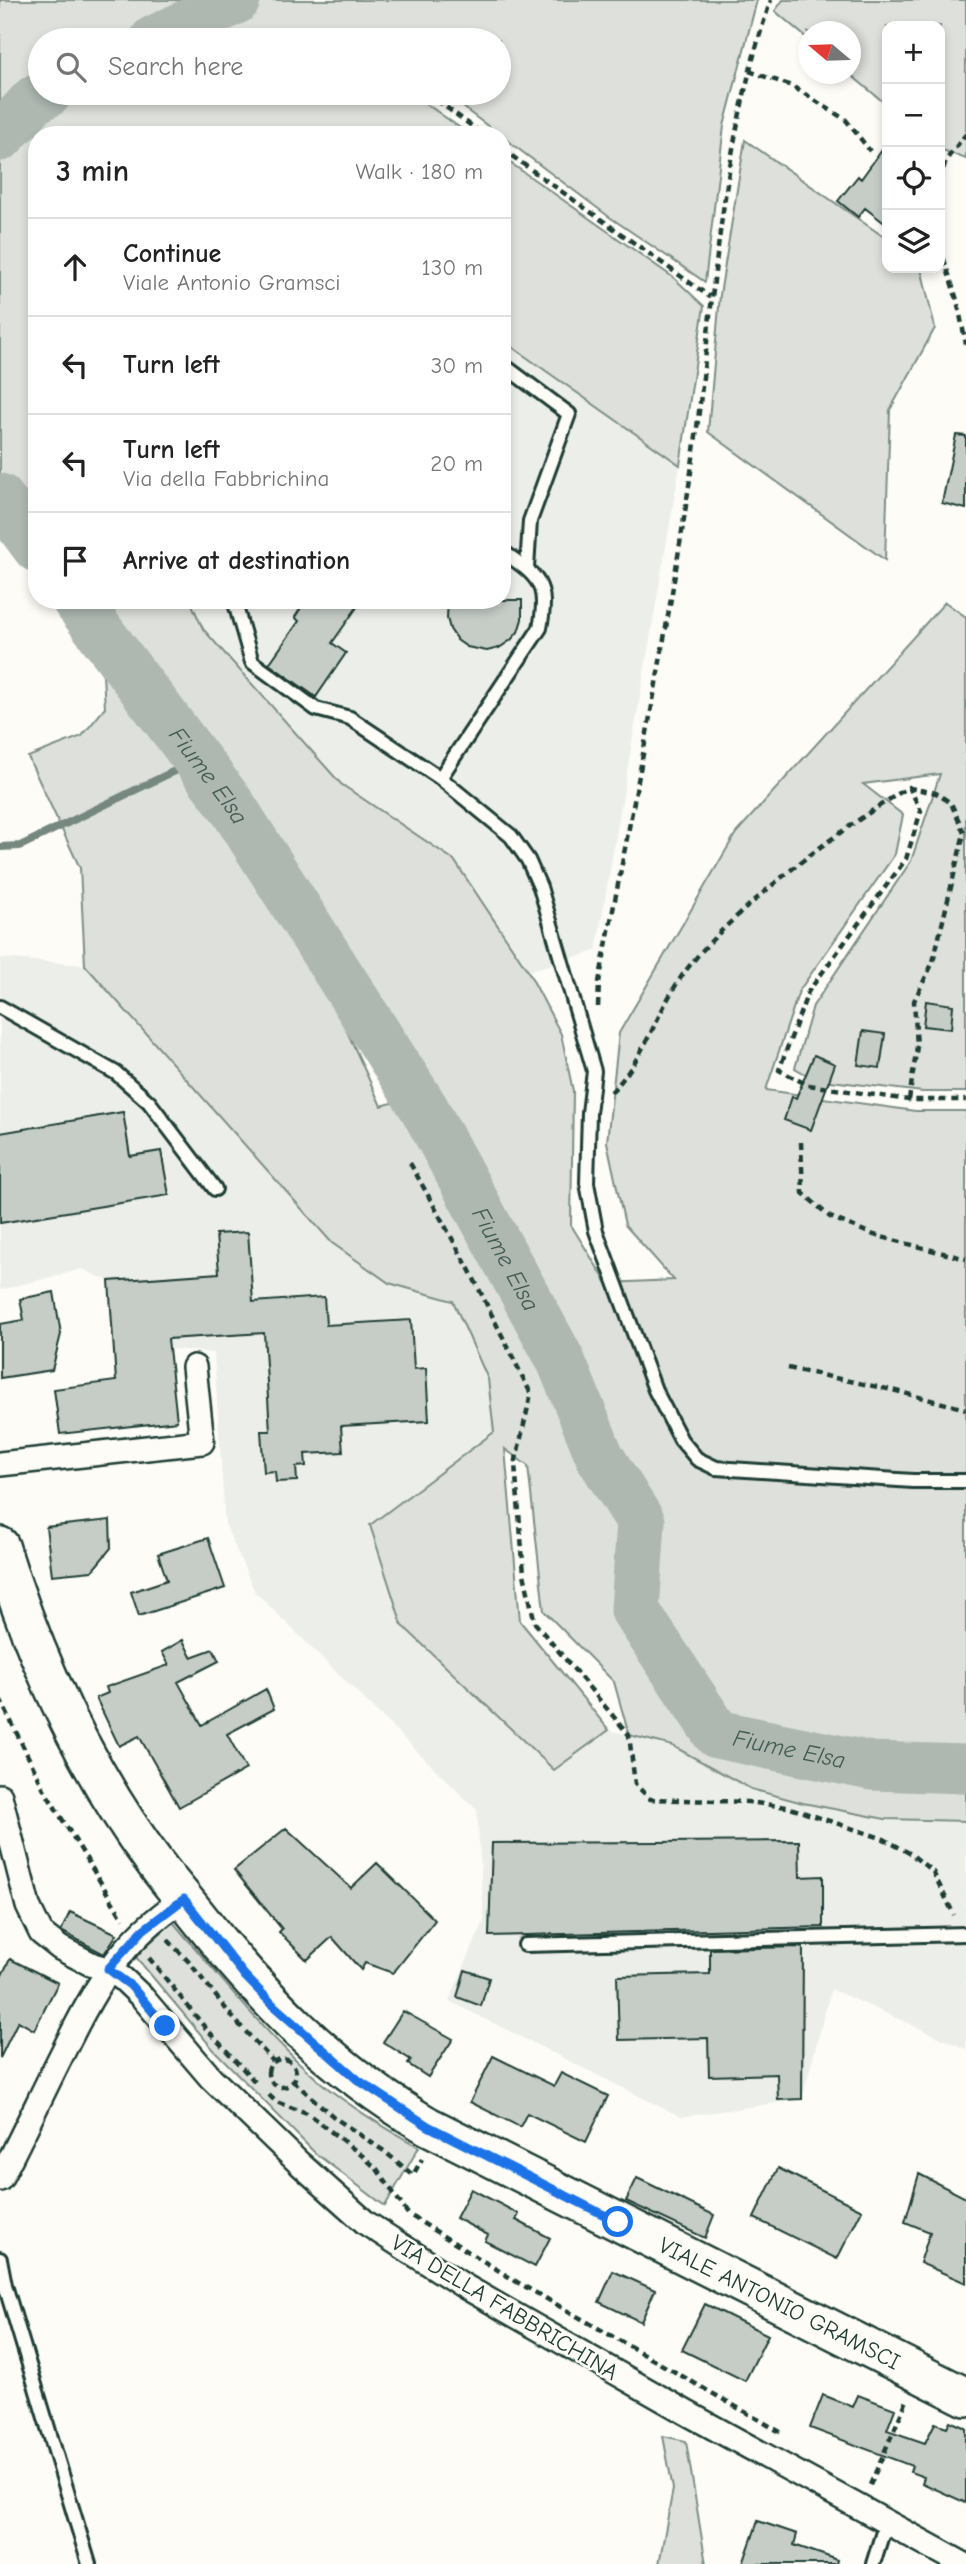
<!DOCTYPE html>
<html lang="en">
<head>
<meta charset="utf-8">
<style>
	body { margin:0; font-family:"Comic Neue",sans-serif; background:#f2f2f2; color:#222 }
	.controls { position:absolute; right:21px; top:21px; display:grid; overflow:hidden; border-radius:14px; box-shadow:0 4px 10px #0003 }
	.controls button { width:63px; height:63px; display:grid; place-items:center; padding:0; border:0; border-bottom:2px solid #e0e0e0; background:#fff; color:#222; font:35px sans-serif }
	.compass { position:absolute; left:798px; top:21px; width:63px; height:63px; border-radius:50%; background:#fff; box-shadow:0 4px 10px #0003; rotate:289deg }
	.stop { position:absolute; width:21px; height:21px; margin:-16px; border:5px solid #1a73e8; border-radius:50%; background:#fff }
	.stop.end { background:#1a73e8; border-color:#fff; box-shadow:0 2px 7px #0008 }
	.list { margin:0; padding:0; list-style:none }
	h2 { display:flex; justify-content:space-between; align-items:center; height:91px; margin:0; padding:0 28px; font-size:30px }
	h2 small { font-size:23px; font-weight:400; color:#767676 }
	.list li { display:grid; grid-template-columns:46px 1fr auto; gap:21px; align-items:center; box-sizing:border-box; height:98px; padding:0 28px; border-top:2px solid #e0e0e0 }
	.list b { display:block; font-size:26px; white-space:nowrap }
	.list p { margin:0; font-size:23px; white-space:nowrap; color:#767676 }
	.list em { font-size:23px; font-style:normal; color:#767676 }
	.icon { flex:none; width:38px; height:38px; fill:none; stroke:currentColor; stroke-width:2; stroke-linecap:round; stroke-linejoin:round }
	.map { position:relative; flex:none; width:966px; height:2564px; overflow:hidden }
	.search { position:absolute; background:#fff; box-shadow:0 4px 10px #0003; left:28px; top:28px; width:483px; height:77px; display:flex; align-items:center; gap:18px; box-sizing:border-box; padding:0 24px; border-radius:38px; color:#767676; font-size:26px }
	.panel { position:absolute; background:#fff; box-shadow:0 4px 10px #0003; left:28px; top:126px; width:483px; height:483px; border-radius:28px }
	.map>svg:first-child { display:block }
</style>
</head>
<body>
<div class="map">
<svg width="966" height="2564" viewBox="0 0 966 2564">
	<rect width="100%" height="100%" fill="#fdfcf7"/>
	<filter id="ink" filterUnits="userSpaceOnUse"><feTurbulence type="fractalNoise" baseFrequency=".0143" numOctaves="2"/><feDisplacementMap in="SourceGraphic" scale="14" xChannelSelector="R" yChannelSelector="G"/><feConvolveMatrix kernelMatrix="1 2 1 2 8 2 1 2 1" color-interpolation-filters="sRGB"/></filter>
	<g filter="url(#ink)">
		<path fill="#eceee9" d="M502 340 680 465 596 951 528 971 454 860 341 784 203 629 190 600H502Z
			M0 958 85 965 332 1243 389 1283 453 1301 488 1379 494 1431 370 1525 554 1770 609 1730 673 1746 751 1789 803 1803 885 1819 966 1821V2049L831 1989 802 2099 681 2117 449 2001 484 1921 477 1810 255 1592 225 1524 214 1353 113 1343 109 1281 82 1269 0 1290Z"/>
		<path fill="#dde0db" stroke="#7e8e88" stroke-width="2" fill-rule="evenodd" d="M0 0H757L724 126 705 282 608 216 469 112 448 93H499V40H40V93H411L470 135H37V578L0 530Z
			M783 0H966V159L940 149V26H887V105L850 74V32H808V39L775 11Z
			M745 140 887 239V268H921L935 328 890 410 885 560 708 432 720 295Z
			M502 157 674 278 704 306 680 465 502 340Z
			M53 600H190L203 629 341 784 454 860 528 971 561 1034 573 1091 571 1225 607 1283 674 1280 625 1225 607 1142 619 1033 736 833 945 602 966 617V1092H923L814 1079 795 1068 813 1006 911 861 940 774 863 784 903 815 895 854 799 991 766 1090 915 1111H966V1821L885 1819 803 1803 751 1789 673 1746 629 1735 614 1682 544 1611 528 1466 505 1449 520 1621 609 1730 554 1770 402 1625 370 1525 494 1432 488 1379 453 1301 389 1283 332 1243 85 965 80 868 28 757 82 736 105 708 103 675 91 650ZM308 902 422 1094V1095L381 1106 292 910Z
			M173 1922C217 1974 259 2026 309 2072 339 2100 383 2127 419 2147L385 2206 315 2153 213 2049 135 1956Z
			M663 2436 686 2441 706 2564H659L673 2489Z"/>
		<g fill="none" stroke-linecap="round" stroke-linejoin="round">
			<path stroke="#75877f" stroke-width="8" d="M0 847 20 846 197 760"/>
			<g stroke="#aeb8b1" stroke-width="49">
				<path d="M154 40 236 0"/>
				<path d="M0 137 34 100 48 93"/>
				<path d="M0 498 37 548"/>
				<path id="s1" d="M76 600 232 806 424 1108 561 1361 600 1457 641 1522 635 1610 717 1734 871 1766 966 1769"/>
			</g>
		</g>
		<path fill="#c6cdc7" stroke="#1f3d34" stroke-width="2" d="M887 143V225L865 208 858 217 838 201 858 176 861 179Z
			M956 435 966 436V509L942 503Z
			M306 600H362L332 643 346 653 316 697 269 664 299 621 295 617Z
			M448 600H522V619L518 632 511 640 499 648 487 651 467 647 457 640 450 629 447 618Z
			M926 1001 953 1005 951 1029 923 1026Z
			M863 1031 885 1034 880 1068 858 1065Z
			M814 1055 835 1064 811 1130 784 1120 792 1097 796 1098Z
			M123 1112 130 1156 161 1151 169 1195 0 1223V1133Z
			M248 1232 253 1302 324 1297 326 1325 411 1320 414 1369 426 1368 429 1421 341 1426 343 1452 305 1454 306 1466 296 1467 297 1481 276 1482 275 1471 264 1472 261 1431H270L264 1333 168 1339 177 1421 60 1434 54 1389 116 1381 109 1281 219 1273 216 1234Z
			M54 1292 61 1334 52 1370 0 1378V1324L24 1320 20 1299Z
			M110 1520 111 1548 92 1571 52 1575 46 1527Z
			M208 1538 225 1588 139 1616 131 1592 167 1580 158 1554Z
			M183 1640 191 1657 213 1649 219 1661 178 1682 202 1725 266 1689 274 1709 227 1734 246 1769 179 1807 139 1736 119 1746 96 1698 108 1693 106 1687 169 1665 162 1652Z
			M286 1828 351 1888 377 1863 435 1920 393 1973 365 1963 361 1970 332 1937 307 1960 279 1932 282 1929 234 1870Z
			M799 1841 800 1877 823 1876V1927L489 1936 492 1843Z
			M70 1912 117 1934 104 1954 61 1931Z
			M803 1947 802 2099 778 2100 777 2074 709 2076 708 2038 619 2040 617 1976 710 1974V1949Z
			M10 1959 58 1983 34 2030 18 2021 0 2058V1979Z
			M465 1970 489 1978 481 2006 457 1997Z
			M403 2011 453 2039 428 2077 408 2064 411 2060 383 2042Z
			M493 2056 554 2086 561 2073 608 2096 586 2142 527 2113 520 2127 470 2102Z
			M778 2168 862 2210 837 2259 754 2218Z
			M919 2174 966 2198V2283L920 2263 930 2232 905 2222Z
			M637 2178 714 2215 705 2238 626 2201Z
			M471 2189 519 2214 516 2220 550 2238 535 2267 485 2241 488 2235 456 2218Z
			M613 2271 655 2290 641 2322 599 2302Z
			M705 2304 768 2335 745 2381 682 2350Z
			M823 2395 853 2407 858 2395 895 2409 887 2430 925 2443 935 2423 947 2427 950 2421 966 2428V2503L922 2483 924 2477 910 2472 912 2466 810 2428Z
			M758 2521 797 2534 794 2545 838 2560 837 2564H743Z"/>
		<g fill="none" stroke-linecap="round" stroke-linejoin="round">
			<g stroke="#1f3d34" stroke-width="18">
				<path id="lane" d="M502 364 569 414 530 521 527 568
					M234 600 252 662 316 709 350 718 440 778 511 836 528 860 540 887 594 1071 589 1113 587 1183 596 1231 655 1390 681 1440 697 1459 716 1468 913 1481H966
					M440 778 540 628C549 583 538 576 502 551
					M0 1007 116 1073 149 1102 215 1189
					M525 1945 966 1934
					M0 2259 5 2285 89 2564
					M873 2564 886 2522"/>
			</g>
			<g stroke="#1f3d34" stroke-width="28">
				<path id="street" d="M0 1464 202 1442 194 1367
					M0 1796 28 1906 41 1933 60 1948 93 1965 108 1969 123 1979 142 1997 211 2078 299 2163 366 2223 464 2286 687 2413 963 2564
					M0 2179C21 2139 40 2098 60 2058 93 1992 119 1940 184 1899"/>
			</g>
			<g stroke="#1f3d34" stroke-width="42">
				<g id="primary">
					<path id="s2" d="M0 1546C35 1659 85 1769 155 1863 167 1879 180 1894 192 1909 262 1998 329 2068 428 2126L966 2397"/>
				</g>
			</g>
			<path stroke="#1f3d34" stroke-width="4.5" stroke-dasharray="7 5" stroke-linecap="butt" d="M749 71 792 86 846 120 870 151
				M427 93 484 135
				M502 149 710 297
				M940 180 946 160 966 134
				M940 247 957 300 966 344
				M598 1007 599 982C632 812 666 643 691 472 714 314 718 153 771 0
				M611 1092C646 1058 657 1008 687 969 706 944 730 922 754 901 804 857 853 822 909 787L921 811 906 859 808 992 779 1070 808 1085 909 1100H966
				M909 1100 917 1046 914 1001 933 962 964 833 951 803 936 793 910 788
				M801 1142 803 1193 830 1217 874 1235 966 1259
				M410 1163 469 1269 531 1394 515 1464 524 1574 535 1623 629 1735 635 1784 650 1799 748 1802 787 1807 884 1839 911 1854 933 1872 954 1915
				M788 1368 892 1390 966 1409
				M0 1699 45 1791 123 1919
				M168 1940 189 1962 234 2019 273 2061
				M149 1958 203 2025 257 2084
				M268 2073a14 14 0 1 1 28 0a14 14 0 1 1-28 0Z
				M293 2081 335 2118 384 2151 413 2175 422 2159
				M269 2095 276 2102 307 2113 364 2157 377 2169 408 2214 517 2282 782 2433
				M870 2485 907 2400"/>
			<use href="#lane" stroke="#fdfcf7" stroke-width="12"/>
			<use href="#street" stroke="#fdfcf7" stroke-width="23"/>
			<use href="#primary" stroke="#fdfcf7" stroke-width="37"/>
		</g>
	</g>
	<g fill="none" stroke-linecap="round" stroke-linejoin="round" filter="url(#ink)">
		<path stroke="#1a73e8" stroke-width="9" d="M165 2026 131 1986 108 1969 143 1930 184 1899 245 1976 275 2007 358 2080 428 2126 618 2222"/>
	</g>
	<g text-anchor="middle" stroke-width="5" stroke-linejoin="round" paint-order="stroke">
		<g font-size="23" fill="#1f3d34" stroke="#fdfcf7">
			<text dy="8" stroke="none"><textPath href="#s2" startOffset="1130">VIALE ANTONIO GRAMSCI</textPath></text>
			<text transform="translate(505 2307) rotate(31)" y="8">VIA DELLA FABBRICHINA</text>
		</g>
		<g font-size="24" font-style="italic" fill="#435c53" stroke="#fdfcf7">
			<text dy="8" stroke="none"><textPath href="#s1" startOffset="220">Fiume Elsa</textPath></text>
			<text dy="8" stroke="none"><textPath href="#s1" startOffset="788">Fiume Elsa</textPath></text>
			<text dy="8" stroke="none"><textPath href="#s1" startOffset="1395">Fiume Elsa</textPath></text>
		</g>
	</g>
</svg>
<div class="controls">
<button>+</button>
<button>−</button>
<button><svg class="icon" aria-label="locate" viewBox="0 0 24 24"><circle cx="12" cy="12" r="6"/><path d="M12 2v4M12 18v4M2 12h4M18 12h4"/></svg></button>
<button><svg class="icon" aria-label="layers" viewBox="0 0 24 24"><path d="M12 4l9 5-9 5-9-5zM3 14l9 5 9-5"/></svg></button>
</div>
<svg class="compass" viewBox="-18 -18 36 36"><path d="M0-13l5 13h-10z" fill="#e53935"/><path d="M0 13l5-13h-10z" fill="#767676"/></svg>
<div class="stop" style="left:618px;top:2222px"></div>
<div class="stop end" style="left:165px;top:2026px"></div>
<div class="search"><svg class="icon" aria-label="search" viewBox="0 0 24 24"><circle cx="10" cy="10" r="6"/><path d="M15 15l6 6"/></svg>Search here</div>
<section class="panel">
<h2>3 min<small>Walk · 180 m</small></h2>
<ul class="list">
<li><svg class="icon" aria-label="ahead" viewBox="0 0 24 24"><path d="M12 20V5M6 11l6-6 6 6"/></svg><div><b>Continue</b><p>Viale Antonio Gramsci</p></div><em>130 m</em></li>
<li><svg class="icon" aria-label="left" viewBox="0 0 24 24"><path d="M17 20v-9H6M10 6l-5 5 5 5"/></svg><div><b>Turn left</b></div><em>30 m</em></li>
<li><svg class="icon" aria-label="left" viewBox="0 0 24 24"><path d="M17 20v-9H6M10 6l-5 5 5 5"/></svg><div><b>Turn left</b><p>Via della Fabbrichina</p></div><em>20 m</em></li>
<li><svg class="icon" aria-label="arrive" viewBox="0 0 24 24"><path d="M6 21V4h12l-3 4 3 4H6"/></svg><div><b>Arrive at destination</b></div></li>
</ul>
</section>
</div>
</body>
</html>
